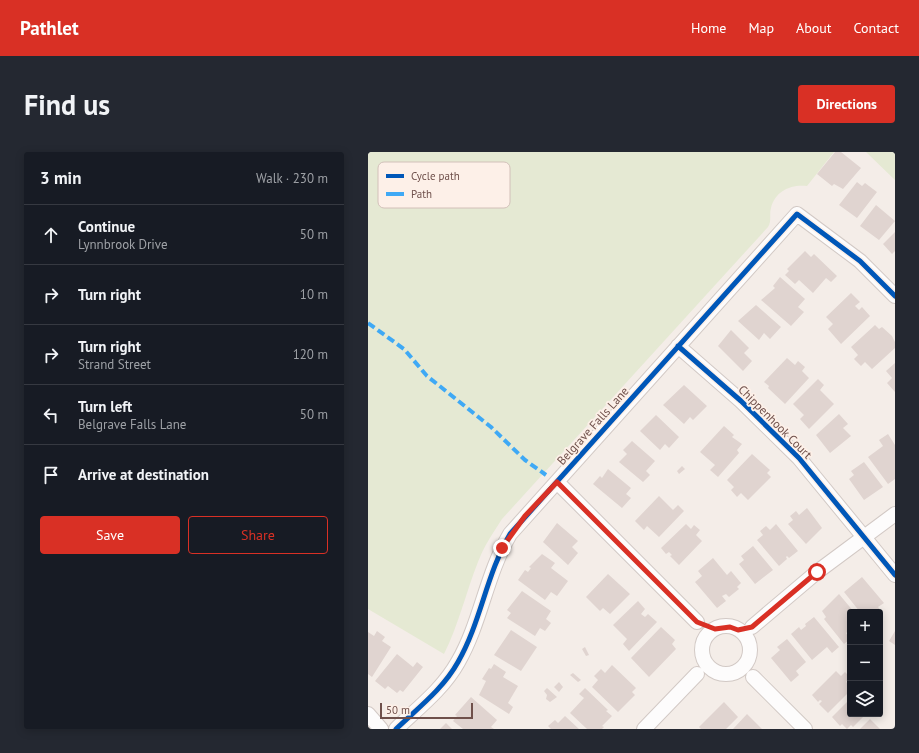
<!DOCTYPE html>
<html lang="en">
<head>
<meta charset="utf-8">
<style>
	body { margin:0; font-family:"PT Sans",sans-serif; background:#242831; color:#f1f3f6 }
	.controls { position:absolute; right:12px; bottom:12px; display:grid; overflow:hidden; border-radius:4px; box-shadow:0 2px 10px #0003 }
	.controls button { width:36px; height:36px; display:grid; place-items:center; padding:0; border:0; border-bottom:1px solid #363941; background:#171b24; color:#f1f3f6; font:20px sans-serif }
	.scale { position:absolute; left:12px; bottom:10px; width:93px; box-sizing:border-box; padding-left:4px; border:2px solid #6f504b; border-top:0; font-size:11px; line-height:14px; white-space:nowrap; color:#6f504b; -webkit-text-stroke:3px #fdf0e8; paint-order:stroke }
	.stop { position:absolute; width:12px; height:12px; margin:-9px; border:3px solid #d93025; border-radius:50%; background:#fff }
	.stop.end { background:#d93025; border-color:#fff; box-shadow:0 1px 4px #0008 }
	.list { margin:0; padding:0; list-style:none }
	h2 { display:flex; justify-content:space-between; align-items:center; height:52px; margin:0; padding:0 16px; font-size:17px }
	h2 small { font-size:13px; font-weight:400; color:#9ea1a6 }
	.list li { display:grid; grid-template-columns:26px 1fr auto; gap:12px; align-items:center; box-sizing:border-box; height:60px; padding:0 16px; border-top:1px solid #363941 }
	.list b { display:block; font-size:15px; white-space:nowrap }
	.list p { margin:0; font-size:13px; white-space:nowrap; color:#9ea1a6 }
	.list em { font-size:13px; font-style:normal; color:#9ea1a6 }
	.actions { display:flex; gap:8px; padding:12px 16px }
	.actions a { flex:1; padding:9px 0; border:1px solid #d93025; border-radius:4px; text-align:center; font-size:14px; color:#d93025 }
	.actions .main { background:#d93025; color:#fff }
	.icon { flex:none; width:22px; height:22px; fill:none; stroke:currentColor; stroke-width:2; stroke-linecap:round; stroke-linejoin:round }
	.map { position:relative; flex:none; width:527px; height:577px; overflow:hidden; border-radius:4px }
	header { display:flex; align-items:center; gap:24px; box-sizing:border-box; height:56px; padding:0 20px; background:#d93025; color:#fff }
	header strong { font-size:19px }
	nav { display:flex; gap:22px; margin-inline-start:auto; font-size:14px }
	.intro { display:flex; align-items:center; justify-content:space-between; box-sizing:border-box; height:96px; padding:0 24px }
	h1 { margin:0; font-size:28px }
	.button { padding:10px 18px; border-radius:4px; background:#d93025; color:#fff; font-size:14px; font-weight:700 }
	main { display:flex; gap:24px; padding:0 24px }
	aside { flex:1; background:#171b24; border-radius:4px; box-shadow:0 2px 10px #0003 }
	.map>svg:first-child { display:block }
</style>
</head>
<body>
<header>
<strong>Pathlet</strong>
<nav><a>Home</a><a>Map</a><a>About</a><a>Contact</a></nav>
</header>
<div class="intro"><h1>Find us</h1><a class="button">Directions</a></div>
<main>
<aside>
<h2>3 min<small>Walk · 230 m</small></h2>
<ul class="list">
<li><svg class="icon" aria-label="ahead" viewBox="0 0 24 24"><path d="M12 20V5M6 11l6-6 6 6"/></svg><div><b>Continue</b><p>Lynnbrook Drive</p></div><em>50 m</em></li>
<li><svg class="icon" aria-label="right" viewBox="0 0 24 24"><path d="M7 20v-9h11M14 6l5 5-5 5"/></svg><div><b>Turn right</b></div><em>10 m</em></li>
<li><svg class="icon" aria-label="right" viewBox="0 0 24 24"><path d="M7 20v-9h11M14 6l5 5-5 5"/></svg><div><b>Turn right</b><p>Strand Street</p></div><em>120 m</em></li>
<li><svg class="icon" aria-label="left" viewBox="0 0 24 24"><path d="M17 20v-9H6M10 6l-5 5 5 5"/></svg><div><b>Turn left</b><p>Belgrave Falls Lane</p></div><em>50 m</em></li>
<li><svg class="icon" aria-label="arrive" viewBox="0 0 24 24"><path d="M6 21V4h12l-3 4 3 4H6"/></svg><div><b>Arrive at destination</b></div></li>
</ul>
<div class="actions"><a class="main">Save</a><a>Share</a></div>
</aside>
<div class="map">
<svg width="527" height="577" viewBox="0 0 527 577">
	<rect width="100%" height="100%" fill="#f4ede8"/>
	<path fill="#e5e9d3" d="M0 0H466L439 34C423 32 407 39 403 56 401 62 404 69 400 75L134 367C125 381 116 394 110 410 98 440 91 472 76 502L0 457Z
		M498 0H527V28Z"/>
	<path fill="#e0d4d0" d="M467 0H473L493 16 475 37 466 32 464 34 449 22Z
		M489 30 494 34 497 31 509 40 489 66 471 53Z
		M508 53 527 69 511 88 492 74Z
		M527 80V99L524 102 515 92Z
		M437 99 443 105 446 102 469 124 463 130 458 126 445 141 431 128 427 132 417 123 421 119 419 117Z
		M412 125 437 147 430 155 436 160 423 174 393 148 407 136 405 134Z
		M483 141 492 150 487 154 491 158 494 155 502 164 473 192 460 177 465 172 458 165Z
		M388 153 413 175 402 187 396 181 391 188 370 169Z
		M507 173 511 177 514 175 524 184 527 190V196L504 217 497 210 493 214 486 207 490 203 483 195Z
		M363 178 381 196 376 201 384 209 375 219 350 194Z
		M419 206 427 213 430 209 437 215 434 219 441 226 417 252 400 236 401 234 396 230Z
		M527 211V240L519 231 524 226 518 219Z
		M450 227 456 233 452 238 466 252 441 277 432 267 436 263 425 252Z
		M316 233 339 254 325 268 322 265 316 272 295 253Z
		M471 262 480 272 475 276 483 284 462 301 448 283Z
		M288 263 311 285 301 296 297 292 292 298 272 279Z
		M356 274 366 283 364 285 374 292 369 298 371 301 350 325 342 318 347 313 332 300Z
		M520 282 527 293V327L520 332 500 305 515 294 511 288Z
		M264 289 287 309 278 319 282 323 275 330 251 310 259 302 255 298Z
		M384 302 402 318 399 321 403 325 380 348 373 341 369 345 363 338 366 335 359 328Z
		M496 310 515 335 496 348 481 327 486 323 483 319Z
		M314 314 317 317 311 322 309 319Z
		M240 317 263 336 258 342 263 346 254 356 225 332 232 324 234 326Z
		M291 344 305 358 310 353 316 359 291 385 279 374 276 378 267 369Z
		M439 356 454 376 438 392 420 372 425 368 422 364 428 359 431 363Z
		M189 371 210 389 204 395 210 401 200 413 175 390Z
		M318 372 323 377 326 373 332 378 328 383 334 389 311 413 302 404 304 403 301 400 298 402 293 396Z
		M408 372 430 399 421 406 419 404 418 405 419 407 411 414 389 388 395 383 392 379 398 374 402 378Z
		M385 394 405 418 387 432 371 412 376 408 373 404Z
		M174 402 187 411 183 416 200 429 189 444 183 440 177 448 150 428 157 418 160 420 163 416 161 415Z
		M345 406 359 423 363 419 373 431 369 435 371 437 361 445 358 442 354 444 358 449 349 456 327 430 334 424 330 419Z
		M240 422 262 442 242 462 235 456 232 459 218 445Z
		M494 425 516 451 510 455 514 460 512 461 492 460 476 440Z
		M154 439 183 459 178 467 183 471 177 479 172 476 167 484 139 466 143 461 139 458Z
		M471 442 486 460H482V478L478 481 482 487 476 492 456 467 458 465 454 459Z
		M270 449 277 457 273 462 277 465 280 462 289 470 261 499 255 492 259 487 245 473Z
		M446 465 471 495 464 501 459 495 444 508 423 482 431 475 433 478 438 474 437 472Z
		M293 475 307 488 304 492 308 497 281 525 263 506Z
		M143 478 169 495 153 519 126 503Z
		M9 479 17 485 14 489 23 495 4 525 0 522V480L6 484Z
		M527 479V493L521 489Z
		M419 487 438 510 428 519 431 523 423 530 403 506 412 498 409 495Z
		M217 495 221 503 218 504 214 497Z
		M29 502 45 515 49 510 55 515 35 540 32 538 29 541 20 534 17 537 7 529Z
		M126 512 138 520 135 525 150 534 140 551 145 555 141 562 111 543 118 529 114 527 121 516 123 517Z
		M244 513 268 536 264 540 267 543 250 560 224 535 230 528 226 524 233 517 237 521Z
		M468 519 473 524 477 520 482 525 478 530 482 533V539L460 561 451 552 454 549 452 548 450 550 444 543Z
		M205 521 213 528 210 530 202 523Z
		M191 530 195 535 191 540 186 535Z
		M179 536 189 545 182 550 178 547 179 543 176 539Z
		M217 536 240 558 238 559 244 564 234 574 236 575 234 577H219L202 561 216 546 211 542Z
		M103 545 129 568 123 575 126 577H95L85 569 89 564 87 563Z
		M482 547V562H498L485 575 483 573 479 577 474 572 472 574 464 565Z
		M356 550 370 565 358 577H333L331 575Z
		M379 562 394 577H365Z
		M197 564 211 577H183L180 574 187 568 190 571Z
		M502 567 512 577H492Z
		M78 571 84 577H72Z"/>
	<g fill="none" stroke-linecap="round" stroke-linejoin="round">
		<g stroke="#d2c9c5" stroke-width="16">
			<path id="minor" d="M310 194 373 249 431 306 527 423
				M189 330 329 470
				M334 498a24 24 0 1 1 48 0a24 24 0 1 1-48 0Z
				M384 475 449 420 527 362
				M385 525 437 577
				M0 562 13 577
				M28 577C50 556 75 537 90 510 113 470 118 423 142 382L429 62 492 109 527 144
				M276 577 329 522"/>
		</g>
		<use href="#minor" stroke="#fdfcfc" stroke-width="14"/>
		<path stroke="#3fa9f5" stroke-width="4" stroke-dasharray="8 4" stroke-linecap="butt" d="M0 171 36 197 59 224 123 275 157 308 178 323"/>
		<g stroke="#fdf0e8" stroke-width="8">
			<path id="cycleway" d="M310 194 373 249 431 306 527 423
				M28 577C50 556 75 537 90 510 113 470 118 423 142 382L429 62 492 109 527 144"/>
		</g>
		<use href="#cycleway" stroke="#0057b8" stroke-width="5"/>
	</g>
	<g fill="none" stroke-linecap="round" stroke-linejoin="round">
		<path stroke="#d93025" stroke-width="5" d="M134 396 157 364 189 330 329 470 347 477 362 475 370 478 384 475 449 420"/>
	</g>
	<g text-anchor="middle" stroke-width="3.5" stroke-linejoin="round" paint-order="stroke">
		<g font-size="12" fill="#6f504b" stroke="#fdf0e8">
			<text transform="translate(407 270) rotate(45)" y="4">Chippenhook Court</text>
			<text transform="translate(225 274) rotate(-48)" y="4">Belgrave Falls Lane</text>
		</g>
	</g>
	<rect x="10" y="10" width="132" height="46" rx="6" fill="#fdf0e8" stroke="#d2c0b9" stroke-width="1"/>
	<rect x="18" y="22" width="18" height="4" fill="#0057b8"/>
	<rect x="18" y="40" width="18" height="4" fill="#3fa9f5"/>
	<g font-size="11" fill="#6f504b">
		<text x="43" y="28">Cycle path</text>
		<text x="43" y="46">Path</text>
	</g>
</svg>
<div class="controls">
<button>+</button>
<button>−</button>
<button><svg class="icon" aria-label="layers" viewBox="0 0 24 24"><path d="M12 4l9 5-9 5-9-5zM3 14l9 5 9-5"/></svg></button>
</div>
<div class="scale">50 m</div>
<div class="stop" style="left:449px;top:420px"></div>
<div class="stop end" style="left:134px;top:396px"></div>
</div>
</main>
</body>
</html>
